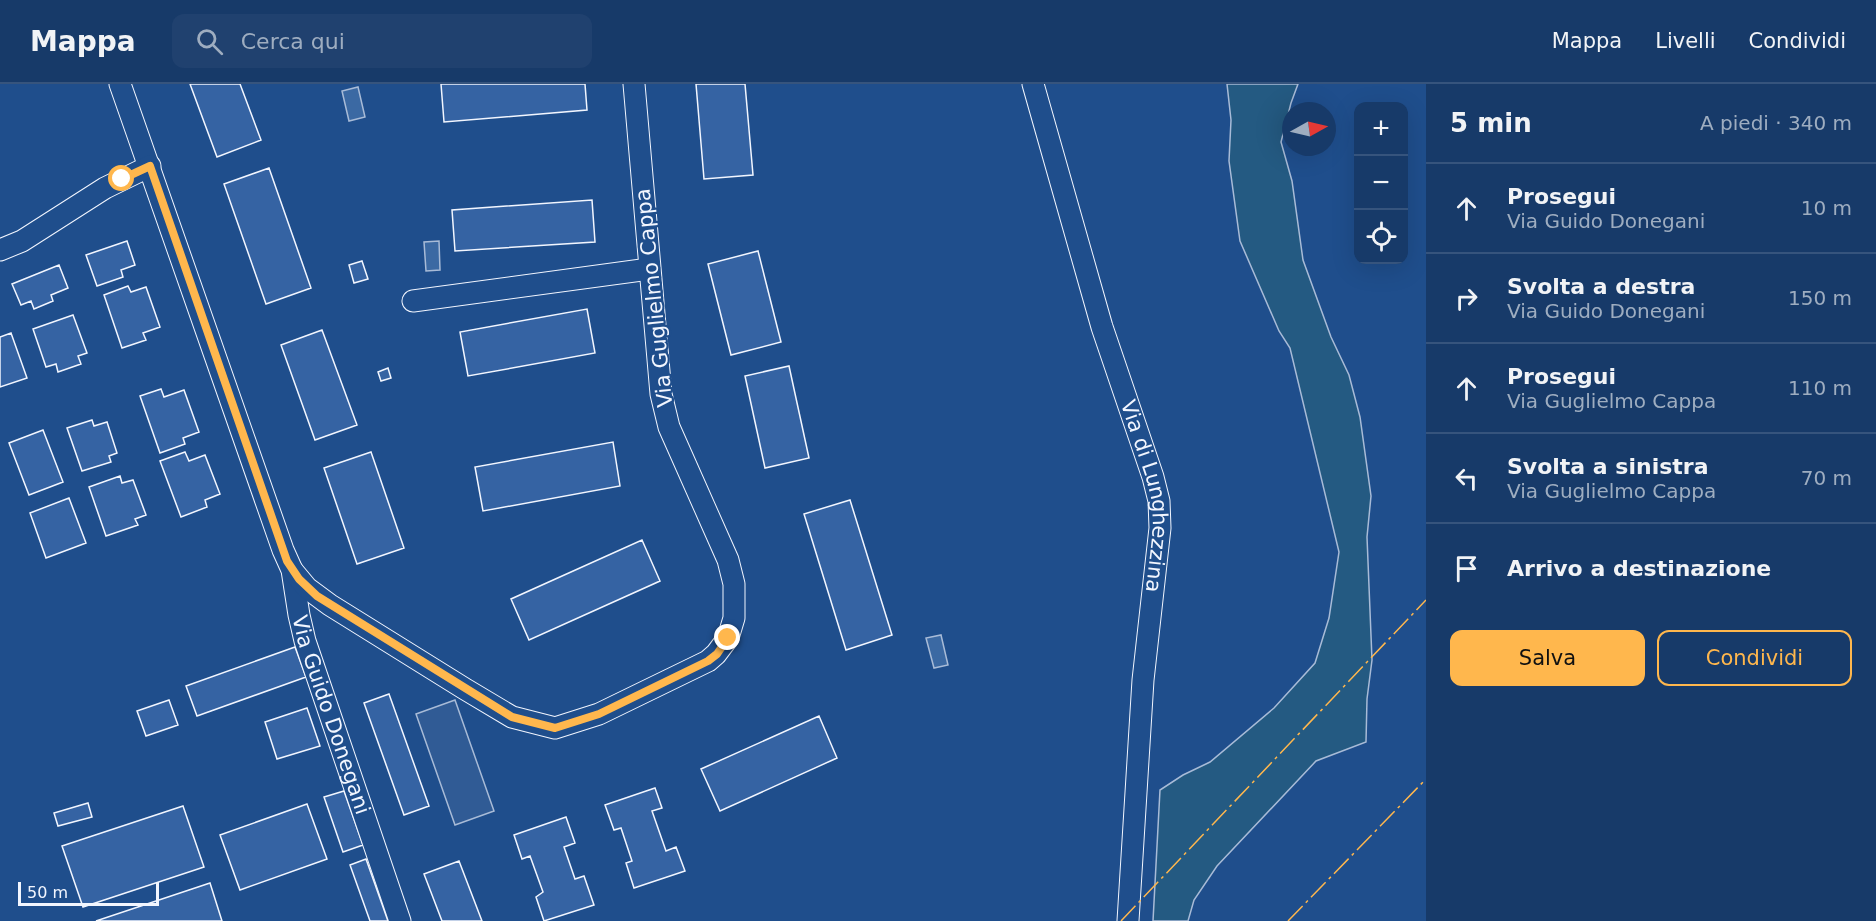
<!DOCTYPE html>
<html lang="it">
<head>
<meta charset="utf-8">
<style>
	body { margin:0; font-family:"DejaVu Sans",sans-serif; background:#20416f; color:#f1f3f6 }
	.controls { position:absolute; right:18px; top:18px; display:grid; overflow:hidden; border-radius:12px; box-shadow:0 6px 24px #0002 }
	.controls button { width:54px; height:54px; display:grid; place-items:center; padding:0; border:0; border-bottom:2px solid #36547d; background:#173a69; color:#f1f3f6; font:30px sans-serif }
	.compass { position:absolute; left:1282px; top:18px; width:54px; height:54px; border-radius:50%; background:#173a69; box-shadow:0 6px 24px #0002; rotate:82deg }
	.scale { position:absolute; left:18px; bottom:15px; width:141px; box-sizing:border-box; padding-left:6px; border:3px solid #f2f6ff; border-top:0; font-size:16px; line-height:21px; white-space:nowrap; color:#f2f6ff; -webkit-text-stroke:4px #1f4e8c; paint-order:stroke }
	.stop { position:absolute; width:18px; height:18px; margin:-14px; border:4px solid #ffb74d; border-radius:50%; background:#fff }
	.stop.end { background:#ffb74d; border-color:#fff; box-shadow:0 2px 6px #0008 }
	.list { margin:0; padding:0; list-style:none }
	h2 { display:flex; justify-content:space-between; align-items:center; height:78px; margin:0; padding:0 24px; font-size:26px }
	h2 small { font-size:20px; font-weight:400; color:#9eadc0 }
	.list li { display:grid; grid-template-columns:39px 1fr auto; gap:18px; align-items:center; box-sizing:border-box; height:90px; padding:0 24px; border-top:2px solid #36547d }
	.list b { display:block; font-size:22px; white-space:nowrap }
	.list p { margin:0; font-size:20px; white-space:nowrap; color:#9eadc0 }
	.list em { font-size:20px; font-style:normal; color:#9eadc0 }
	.actions { display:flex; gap:12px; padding:18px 24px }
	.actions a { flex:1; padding:14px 0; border:2px solid #ffb74d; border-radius:12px; text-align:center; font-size:21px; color:#ffb74d }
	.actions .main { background:#ffb74d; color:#111 }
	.icon { flex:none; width:33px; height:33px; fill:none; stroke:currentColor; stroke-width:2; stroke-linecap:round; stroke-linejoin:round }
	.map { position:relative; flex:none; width:1426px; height:837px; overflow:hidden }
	header { display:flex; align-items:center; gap:36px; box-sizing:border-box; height:84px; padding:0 30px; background:#173a69; border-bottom:2px solid #36547d }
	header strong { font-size:28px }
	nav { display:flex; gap:33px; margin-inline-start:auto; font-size:21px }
	.search { width:420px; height:54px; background:#20416f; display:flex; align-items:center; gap:15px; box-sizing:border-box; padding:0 21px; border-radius:12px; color:#9eadc0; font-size:22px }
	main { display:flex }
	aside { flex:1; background:#173a69 }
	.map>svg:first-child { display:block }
</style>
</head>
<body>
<header>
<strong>Mappa</strong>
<div class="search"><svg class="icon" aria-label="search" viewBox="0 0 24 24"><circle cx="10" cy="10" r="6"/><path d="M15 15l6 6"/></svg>Cerca qui</div>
<nav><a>Mappa</a><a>Livelli</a><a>Condividi</a></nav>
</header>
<main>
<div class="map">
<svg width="1426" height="837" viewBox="0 0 1426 837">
	<rect width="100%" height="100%" fill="#1f4e8c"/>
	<path fill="#245a82" stroke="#a8bbd7" stroke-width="1.5" d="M1227 0H1298L1291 19 1281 58 1292 97 1303 176 1331 253 1349 291 1360 333 1371 412 1367 453 1372 576 1367 615 1366 658 1316 677 1217 782 1194 816 1188 837H1153L1160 706 1183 691 1210 678 1274 624 1315 579 1329 534 1339 468 1290 264 1279 247 1240 157 1229 77 1231 36Z"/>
	<path fill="#305b95" stroke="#a8bbd7" stroke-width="1.5" d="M455 616 494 727 455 741 416 630Z"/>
	<path fill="#3b69a3" stroke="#a8bbd7" stroke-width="1.5" d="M358 3 365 33 349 37 342 7Z
		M439 157 440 186 426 187 424 158Z
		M941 551 948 581 934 584 926 554Z"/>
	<path fill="#3563a3" stroke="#f2f6ff" stroke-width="1.5" d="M190 0H240L261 56 217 73Z
		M441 0H585L587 26 444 38Z
		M696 0H745L753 91 704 95Z
		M269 84 311 204 266 220 224 100Z
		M592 116 595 158 455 167 452 126Z
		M127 157 135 181 121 186 123 193 97 202 86 171Z
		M758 167 781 258 731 271 708 180Z
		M362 177 368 195 354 199 349 181Z
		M59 181 68 204 51 211 53 217 34 225 31 217 21 221 12 200Z
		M128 202 131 208 146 203 160 243 143 249 146 256 122 264 104 211Z
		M587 225 595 269 468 292 460 248Z
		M73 231 87 269 78 272 81 280 58 288 56 280 46 283 33 245Z
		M322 246 357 341 315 356 281 261Z
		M11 249 27 294 0 303V253Z
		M789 282 809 374 765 384 745 292Z
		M388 284 391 294 381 297 378 288Z
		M161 305 164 313 184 306 199 348 183 354 185 360 160 369 140 312Z
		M92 336 94 342 107 338 117 369 109 372 111 378 82 387 67 344Z
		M43 346 63 398 29 411 9 359Z
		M613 358 620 402 483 427 475 383Z
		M185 368 189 377 205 371 220 410 205 416 207 423 181 433 160 377Z
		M371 368 404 464 357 480 324 384Z
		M120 392 122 399 133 396 146 431 135 435 138 441 106 452 89 403Z
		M69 414 86 459 46 474 30 429Z
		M850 416 892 551 846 566 804 430Z
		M642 456 660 497 529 556 511 515Z
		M295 563 306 593 197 632 186 602Z
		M389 610 429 722 404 731 364 619Z
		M169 616 178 641 146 652 137 627Z
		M307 624 320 662 277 675 265 638Z
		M819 632 837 674 720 727 701 685Z
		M655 704 662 724 652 727 666 767 676 763 685 787 634 804 626 779 632 777 621 744 614 746 605 721Z
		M344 707 363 761 343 768 324 713Z
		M88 719 92 733 58 742 54 729Z
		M307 720 327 775 240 806 220 751Z
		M183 722 204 783 83 823 62 762Z
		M566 733 575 759 564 763 575 795 584 792 594 821 544 837 536 813 543 808 530 772 522 775 514 751Z
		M366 775 388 837H370L350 781Z
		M459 777 482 837H442L424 790Z
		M210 799 222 837H96Z"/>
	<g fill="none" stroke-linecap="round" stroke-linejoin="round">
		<g stroke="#f2f6ff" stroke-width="23">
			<g id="minor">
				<path id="s1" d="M120 0 283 466 292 486 299 531 305 557 400 837"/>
				<path id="s2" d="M1033 0 1102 243 1153 393 1159 417 1160 444 1143 596 1128 837"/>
				<path d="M0 166 22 157 105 104 150 82"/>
				<path d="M413 217 649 185"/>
				<path d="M292 486 307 504 330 521 465 605 512 633 555 644 599 630 708 577 716 570 728 554 734 534V500L728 476 669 343 661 310 634 0"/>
			</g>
		</g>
		<use href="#minor" stroke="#1f4e8c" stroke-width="21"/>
		<path stroke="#ffb74d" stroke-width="1.5" stroke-dasharray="21 4.5 3 4.5" stroke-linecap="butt" d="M1121 837 1426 516
			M1288 837 1426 695"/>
	</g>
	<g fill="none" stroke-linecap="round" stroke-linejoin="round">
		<path stroke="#ffb74d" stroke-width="8" d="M122 95 150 82 287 477 299 495 317 512 512 633 555 644 599 630 708 577 717 570 728 554"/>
	</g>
	<g text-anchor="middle" stroke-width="4.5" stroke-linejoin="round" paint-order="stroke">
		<g font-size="21" fill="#f2f6ff" stroke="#1f4e8c">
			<text transform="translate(654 214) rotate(-96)" y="7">Via Guglielmo Cappa</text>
			<text dy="7" stroke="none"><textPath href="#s2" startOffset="429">Via di Lunghezzina</textPath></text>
			<text dy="7" stroke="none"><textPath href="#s1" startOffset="666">Via Guido Donegani</textPath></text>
		</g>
	</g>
</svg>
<div class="controls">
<button>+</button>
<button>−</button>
<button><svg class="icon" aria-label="locate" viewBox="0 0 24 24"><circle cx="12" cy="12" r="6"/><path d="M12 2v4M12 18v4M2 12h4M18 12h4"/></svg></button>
</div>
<svg class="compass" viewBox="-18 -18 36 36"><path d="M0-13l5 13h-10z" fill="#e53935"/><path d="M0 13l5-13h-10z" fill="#9eadc0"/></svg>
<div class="scale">50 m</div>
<div class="stop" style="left:122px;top:95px"></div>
<div class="stop end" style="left:728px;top:554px"></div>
</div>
<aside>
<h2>5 min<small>A piedi · 340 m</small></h2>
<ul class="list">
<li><svg class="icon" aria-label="ahead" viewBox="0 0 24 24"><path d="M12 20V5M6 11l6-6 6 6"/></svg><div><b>Prosegui</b><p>Via Guido Donegani</p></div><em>10 m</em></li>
<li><svg class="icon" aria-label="right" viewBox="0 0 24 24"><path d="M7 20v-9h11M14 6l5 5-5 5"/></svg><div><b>Svolta a destra</b><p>Via Guido Donegani</p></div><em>150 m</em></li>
<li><svg class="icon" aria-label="ahead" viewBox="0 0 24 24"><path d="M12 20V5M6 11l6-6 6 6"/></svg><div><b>Prosegui</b><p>Via Guglielmo Cappa</p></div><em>110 m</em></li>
<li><svg class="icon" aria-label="left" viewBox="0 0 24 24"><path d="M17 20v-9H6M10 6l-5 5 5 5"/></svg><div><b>Svolta a sinistra</b><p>Via Guglielmo Cappa</p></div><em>70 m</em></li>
<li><svg class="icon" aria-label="arrive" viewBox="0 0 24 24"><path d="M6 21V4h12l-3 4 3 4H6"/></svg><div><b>Arrivo a destinazione</b></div></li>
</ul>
<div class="actions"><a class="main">Salva</a><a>Condividi</a></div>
</aside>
</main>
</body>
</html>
